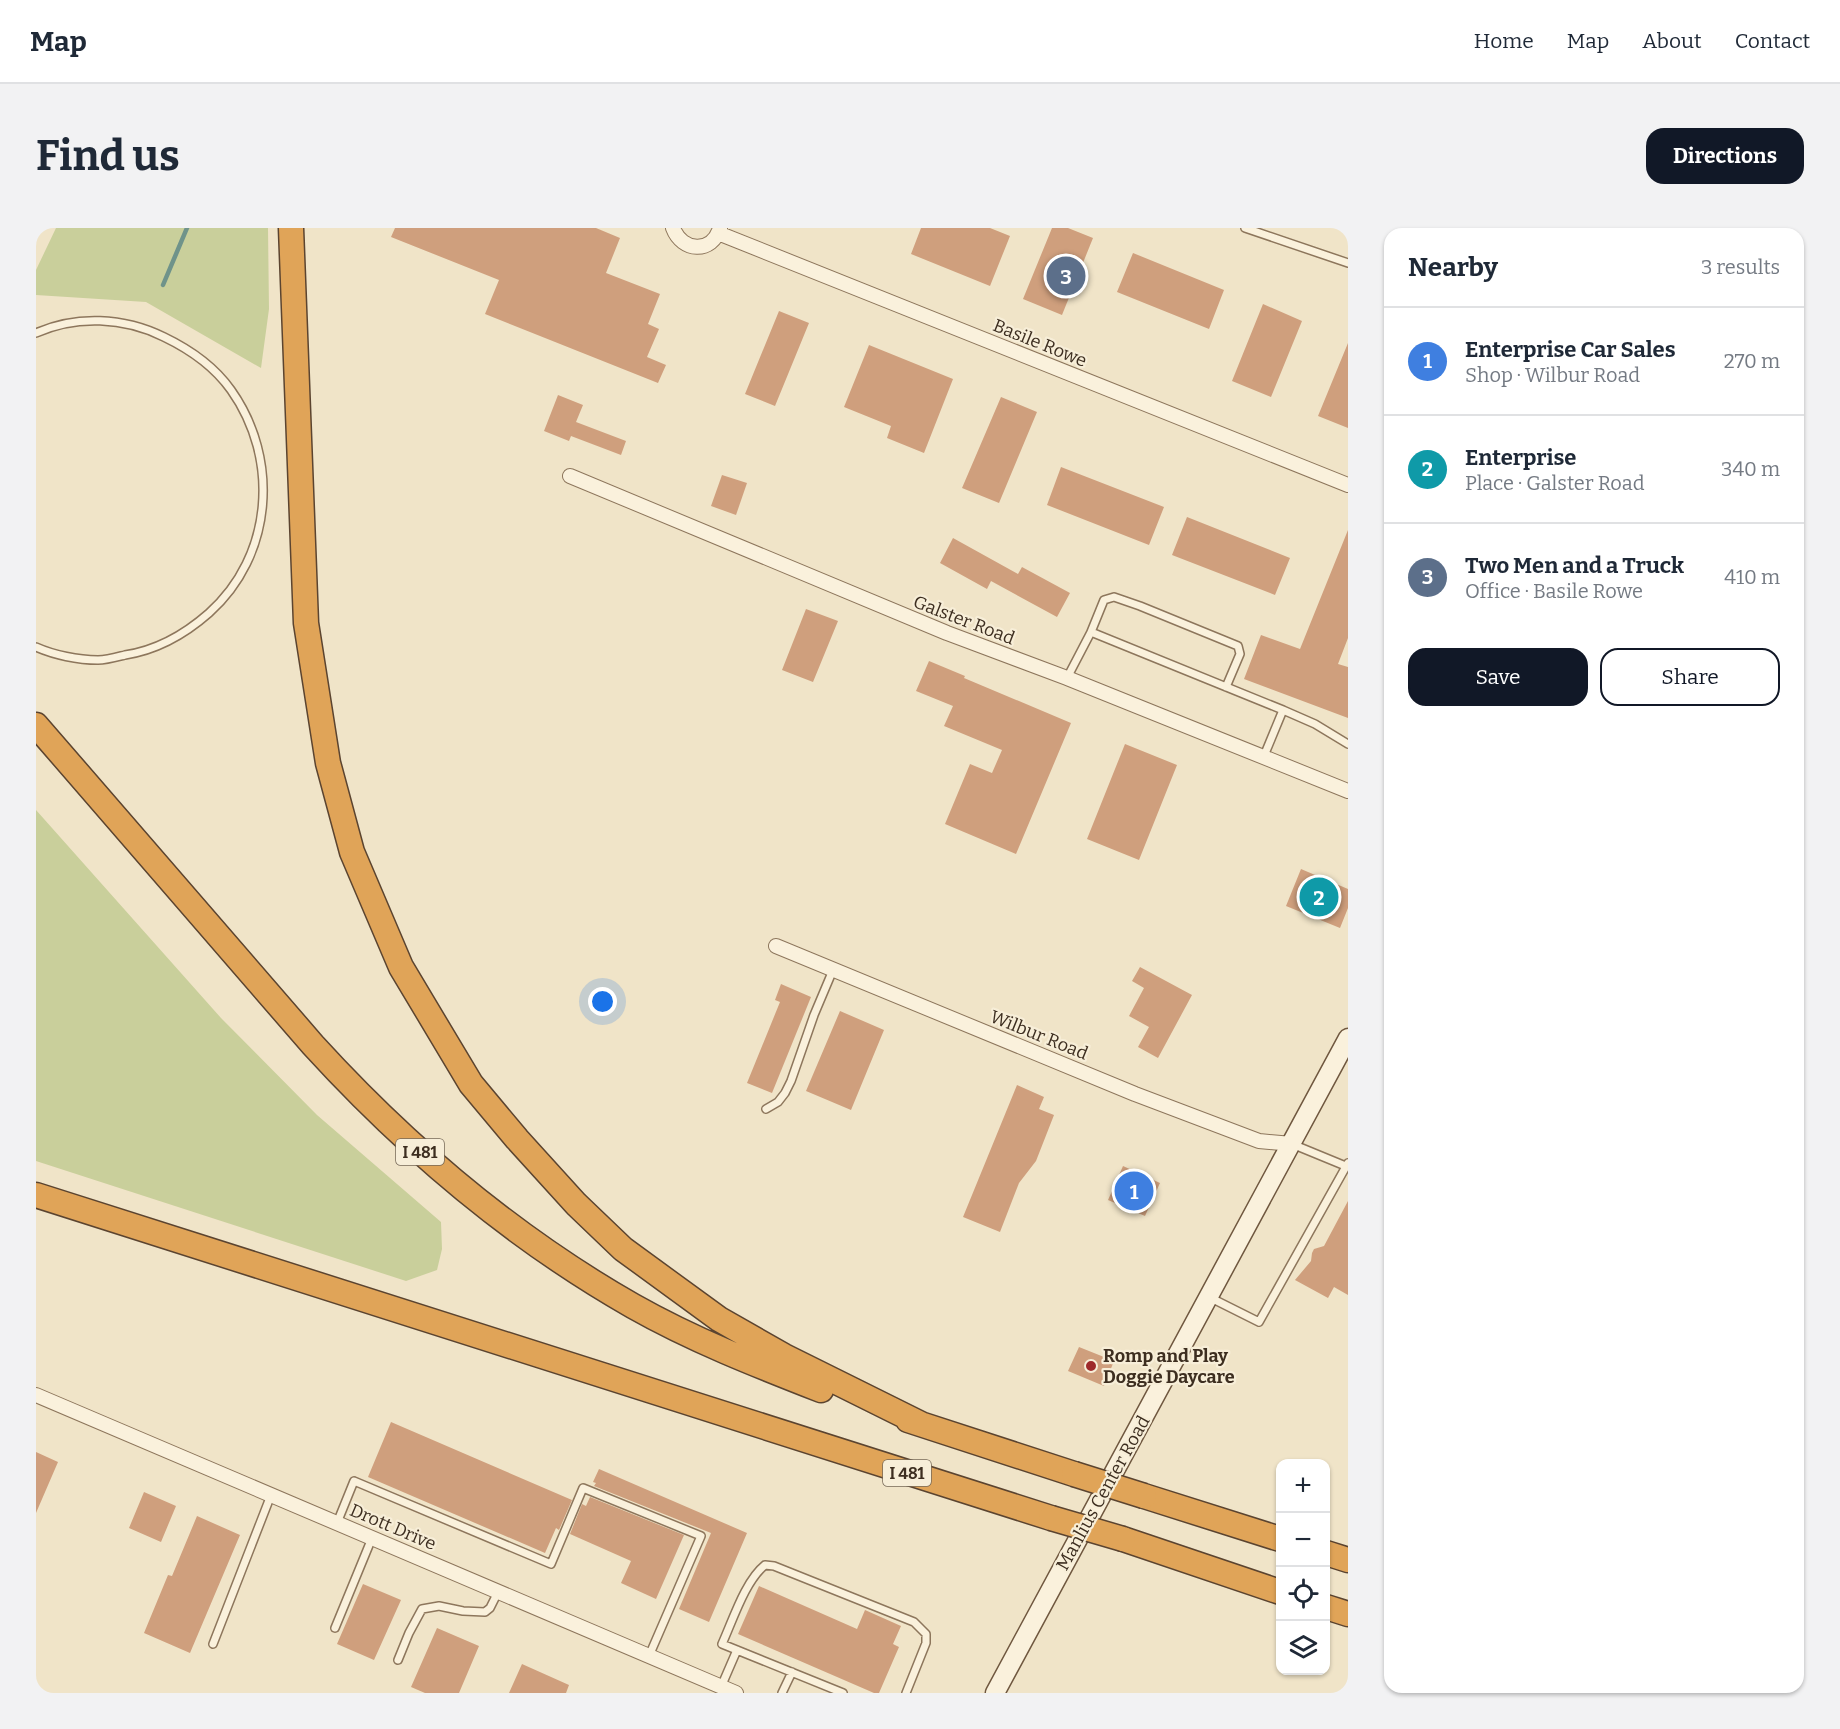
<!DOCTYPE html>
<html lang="en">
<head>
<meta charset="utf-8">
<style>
	body { margin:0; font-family:Bitter,serif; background:#f2f2f3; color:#1f2937 }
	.controls { position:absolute; right:18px; bottom:18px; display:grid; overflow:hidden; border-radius:12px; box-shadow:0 2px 4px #0004 }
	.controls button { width:54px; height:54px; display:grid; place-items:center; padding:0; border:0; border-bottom:2px solid #e0e1e3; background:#fff; color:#1f2937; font:30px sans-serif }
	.you { position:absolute; left:567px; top:774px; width:21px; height:21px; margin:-15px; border:4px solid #fff; border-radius:50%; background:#1a73e8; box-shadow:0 0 0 9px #1a73e833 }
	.badge { display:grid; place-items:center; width:39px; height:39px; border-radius:50%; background:#111827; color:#fff; font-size:20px; font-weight:700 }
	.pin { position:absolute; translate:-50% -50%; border:3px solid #fff; box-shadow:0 2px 6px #0006 }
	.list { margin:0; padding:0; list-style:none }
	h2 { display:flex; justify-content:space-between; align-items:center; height:78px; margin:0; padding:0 24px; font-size:26px }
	h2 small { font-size:20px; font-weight:400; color:#747a83 }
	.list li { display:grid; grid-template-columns:39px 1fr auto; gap:18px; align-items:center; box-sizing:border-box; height:108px; padding:0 24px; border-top:2px solid #e0e1e3 }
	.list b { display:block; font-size:22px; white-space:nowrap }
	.list p { margin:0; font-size:20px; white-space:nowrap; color:#747a83 }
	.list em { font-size:20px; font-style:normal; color:#747a83 }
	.actions { display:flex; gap:12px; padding:18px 24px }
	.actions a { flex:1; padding:14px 0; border:2px solid #111827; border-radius:18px; text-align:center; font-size:21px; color:#111827 }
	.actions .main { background:#111827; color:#fff }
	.icon { flex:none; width:33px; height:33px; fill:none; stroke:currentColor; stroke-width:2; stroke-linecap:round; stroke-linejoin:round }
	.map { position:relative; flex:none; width:1312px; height:1465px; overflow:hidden; border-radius:18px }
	header { display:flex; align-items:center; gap:36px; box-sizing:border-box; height:84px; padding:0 30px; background:#fff; border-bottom:2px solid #e0e1e3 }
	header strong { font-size:28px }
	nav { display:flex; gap:33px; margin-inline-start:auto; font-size:21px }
	.intro { display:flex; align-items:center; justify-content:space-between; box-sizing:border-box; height:144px; padding:0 36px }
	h1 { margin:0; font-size:42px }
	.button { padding:15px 27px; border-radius:18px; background:#111827; color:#fff; font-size:21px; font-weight:700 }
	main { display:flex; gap:36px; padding:0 36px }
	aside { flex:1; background:#fff; border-radius:18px; box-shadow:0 2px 4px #0004 }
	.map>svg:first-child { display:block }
</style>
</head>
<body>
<header>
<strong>Map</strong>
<nav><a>Home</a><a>Map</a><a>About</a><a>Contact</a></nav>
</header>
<div class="intro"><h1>Find us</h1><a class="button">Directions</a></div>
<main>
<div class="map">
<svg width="1312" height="1465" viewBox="0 0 1312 1465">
	<rect width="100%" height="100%" fill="#f0e4c8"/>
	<path fill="#c9cf9b" d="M20 0H232L233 81 225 140 110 74 0 67V42Z
		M0 582 185 790 281 887 405 994 406 1021 401 1042 370 1053 0 933Z"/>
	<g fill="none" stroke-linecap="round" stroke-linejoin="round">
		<path stroke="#6f938a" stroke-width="4.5" d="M127 57 151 0"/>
	</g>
	<path fill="#cf9f7d" d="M359 0H560L584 10 570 45 624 66 612 96 623 101 611 129 630 137 622 155 449 86 463 52 355 9Z
		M885 0H954L974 8 954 58 875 26Z
		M1016 0H1032L1057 10 1026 87 987 71Z
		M1097 25 1188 62 1173 101 1081 64Z
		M1227 76 1266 93 1235 169 1196 153Z
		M743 83 773 95 739 178 709 166Z
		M1312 115V200L1282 188Z
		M833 117 917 151 888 225 851 210 855 198 808 179Z
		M522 167 547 177 540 194 590 213 585 227 535 208 533 213 508 203Z
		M965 169 1001 184 963 275 926 260Z
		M1025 239 1128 279 1113 317 1011 277Z
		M686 247 711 255 700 287 675 278Z
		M1151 289 1254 330 1239 367 1136 327Z
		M1312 302V410L1302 436 1312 439V490L1208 451 1225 407 1264 421Z
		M917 310 982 346 986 339 1034 365 1021 389 955 353 951 361 904 335Z
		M770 381 802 393 777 454 746 442Z
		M893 433 929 448 928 450 1035 495 980 626 909 596 934 536 956 545 966 522 908 498 917 478 880 463Z
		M1089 516 1141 537 1103 632 1051 611Z
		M1265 641 1312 661V680L1304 700 1250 678Z
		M1104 739 1156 767 1122 830 1102 819 1113 799 1093 788 1108 760 1096 753Z
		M745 756 775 769 736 865 711 855 744 774 739 772Z
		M804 783 848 802 815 882 770 863Z
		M981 857 1008 869 1003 881 1018 887 1000 933 983 955 964 1004 927 989Z
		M1087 938 1124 955 1109 988 1072 972Z
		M1312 973V1067L1298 1059 1292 1070 1259 1052 1275 1033 1276 1025 1278 1021 1288 1018Z
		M1043 1119 1078 1133 1068 1158 1032 1143Z
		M355 1194 536 1272 523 1302 520 1300 509 1325 332 1249Z
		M0 1224 22 1234 0 1285Z
		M563 1241 711 1305 673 1394 643 1381 675 1305 558 1258 560 1255 557 1254Z
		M108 1264 140 1278 125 1314 93 1300Z
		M554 1269 648 1307 620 1371 585 1355 595 1333 534 1306 546 1276 550 1278Z
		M161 1288 204 1307 154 1425 108 1405 132 1347 136 1348Z
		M327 1356 365 1372 338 1432 301 1416Z
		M723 1358 821 1401 829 1382 865 1398 857 1416 863 1419 843 1465H838L702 1406Z
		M401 1400 443 1418 423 1465H389L375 1459Z
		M486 1436 533 1457 530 1465H473Z"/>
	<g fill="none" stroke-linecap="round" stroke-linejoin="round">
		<g stroke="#8d765c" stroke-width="10">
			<path id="lane" d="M1209 0 1312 35
				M0 105C40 87 88 89 128 109 153 121 178 138 195 162 244 231 237 328 173 385 148 407 122 422 89 427 81 429 71 432 62 432 42 432 18 427 0 419
				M1031 450 1055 404
				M1190 459 1204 426 1202 418 1104 378 1078 369 1068 372 1055 404 1247 482
				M1228 528 1247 482 1279 496 1312 516
				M730 881 742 874 749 865 755 853 778 787 797 742
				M1256 916 1312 939
				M1173 1069 1223 1094 1312 935
				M301 1295 318 1253 515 1336 547 1260 665 1308 613 1428
				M299 1400 336 1310
				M177 1416 235 1267
				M362 1432 373 1405 386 1381 403 1378 427 1383 449 1384 454 1380 462 1364
				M685 1459 701 1422
				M746 1465 756 1444
				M807 1465 686 1416C697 1392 709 1353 729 1337L738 1338 878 1394 890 1406V1415L870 1465"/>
		</g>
		<g stroke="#8d765c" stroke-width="16">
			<path id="street" d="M637 0C646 24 676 26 684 0
				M682 5 1312 257
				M534 248 911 405 1031 450 1312 563
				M740 718 1099 866 1223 913 1256 916
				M0 1167 700 1465"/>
		</g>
		<g stroke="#6f573f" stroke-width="21">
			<path id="secondary" d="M959 1465 1312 810"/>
		</g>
		<g stroke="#5b4430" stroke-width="27">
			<path id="highway" d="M255 0 270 395 292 535 316 624 365 739 435 856 481 911 540 976 587 1021 683 1091 748 1128 885 1196
				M0 497 277 817C371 920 476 1009 597 1078 657 1112 721 1137 785 1162
				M0 967 1015 1290
				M872 1192 1038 1246
				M1108 1268 1244 1311
				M1087 1311 1244 1364
				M1290 1325 1312 1332
				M1290 1379 1312 1386"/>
		</g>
		<use href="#lane" stroke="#faf1dc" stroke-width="7"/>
		<use href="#street" stroke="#faf1dc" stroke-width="14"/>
		<use href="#secondary" stroke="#faf1dc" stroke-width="18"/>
		<use href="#highway" stroke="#e0a458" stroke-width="24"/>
		<g stroke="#5b4430" stroke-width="27" stroke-linecap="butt">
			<path id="highway-bridge" d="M1038 1246 1108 1268
				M1015 1290 1087 1311"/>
		</g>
		<use href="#highway-bridge" stroke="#e0a458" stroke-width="24"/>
	</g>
	<circle fill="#9e2a2b" stroke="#f7eed8" stroke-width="2" cx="1055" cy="1138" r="6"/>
	<g text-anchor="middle" stroke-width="4.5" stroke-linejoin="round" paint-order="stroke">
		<g fill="#f7eed8" stroke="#756857" stroke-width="1.5">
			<rect x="360" y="911" width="48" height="26" rx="4.5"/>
			<rect x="847" y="1232" width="48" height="26" rx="4.5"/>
		</g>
		<g font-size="16" font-weight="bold" fill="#3d2e20">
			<text x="384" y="930">I 481</text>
			<text x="871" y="1251">I 481</text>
		</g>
		<g font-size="18" fill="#3d2e20" stroke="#f7eed8">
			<text transform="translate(1004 115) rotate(22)" y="6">Basile Rowe</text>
			<text transform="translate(928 392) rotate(21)" y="6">Galster Road</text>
			<text transform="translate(1003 807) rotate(22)" y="6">Wilbur Road</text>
			<text transform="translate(1067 1265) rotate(-61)" y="6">Manlius Center Road</text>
			<text transform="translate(357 1299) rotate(23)" y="6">Drott Drive</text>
		</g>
		<g font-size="18" font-weight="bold" fill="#3d2e20" stroke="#f7eed8" text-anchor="start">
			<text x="1067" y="1134">Romp and Play<tspan x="1067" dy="21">Doggie Daycare</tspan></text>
		</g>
	</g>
</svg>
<div class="controls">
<button>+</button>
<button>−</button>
<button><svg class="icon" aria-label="locate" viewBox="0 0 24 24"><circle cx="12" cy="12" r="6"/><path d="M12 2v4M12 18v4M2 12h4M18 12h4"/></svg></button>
<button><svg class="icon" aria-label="layers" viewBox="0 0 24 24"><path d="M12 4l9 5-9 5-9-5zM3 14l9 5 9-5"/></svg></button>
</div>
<div class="you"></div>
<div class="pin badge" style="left:1098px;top:963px;background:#3f7fe0">1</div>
<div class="pin badge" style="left:1283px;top:669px;background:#0f9aa8">2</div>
<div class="pin badge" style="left:1030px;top:48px;background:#5c6f8a">3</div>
</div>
<aside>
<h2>Nearby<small>3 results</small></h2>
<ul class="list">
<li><span class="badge" style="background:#3f7fe0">1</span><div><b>Enterprise Car Sales</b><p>Shop · Wilbur Road</p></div><em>270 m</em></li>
<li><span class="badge" style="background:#0f9aa8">2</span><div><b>Enterprise</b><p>Place · Galster Road</p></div><em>340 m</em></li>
<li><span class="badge" style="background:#5c6f8a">3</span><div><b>Two Men and a Truck</b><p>Office · Basile Rowe</p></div><em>410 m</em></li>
</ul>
<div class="actions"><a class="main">Save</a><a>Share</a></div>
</aside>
</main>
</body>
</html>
